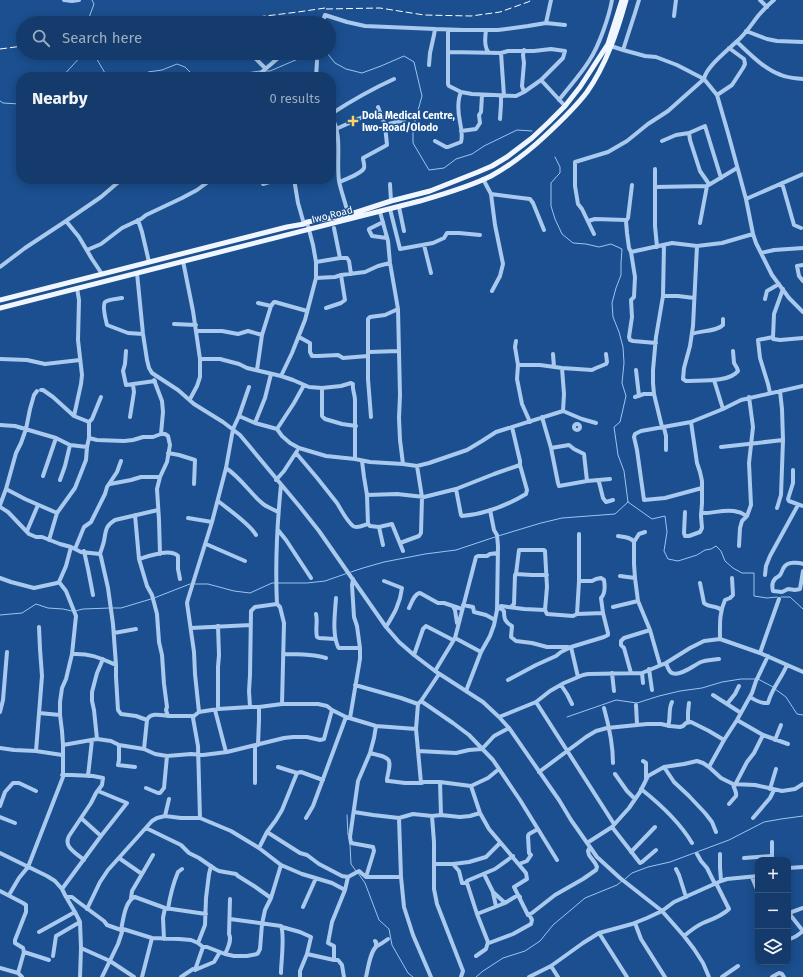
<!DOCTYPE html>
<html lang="en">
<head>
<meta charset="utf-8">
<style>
	body { margin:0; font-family:"Fira Sans",sans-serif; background:#1d4271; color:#f1f3f6 }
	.controls { position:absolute; right:12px; bottom:12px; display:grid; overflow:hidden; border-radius:8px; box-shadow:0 2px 10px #0003 }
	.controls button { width:36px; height:36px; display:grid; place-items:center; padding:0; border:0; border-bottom:1px solid #33557e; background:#143b6b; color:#f1f3f6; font:20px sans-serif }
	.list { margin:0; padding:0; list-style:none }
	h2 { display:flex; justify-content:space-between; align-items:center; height:52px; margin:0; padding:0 16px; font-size:17px }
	h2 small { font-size:13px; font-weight:400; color:#9dadc1 }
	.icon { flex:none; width:22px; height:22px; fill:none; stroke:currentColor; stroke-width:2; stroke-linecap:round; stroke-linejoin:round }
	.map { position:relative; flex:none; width:803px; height:977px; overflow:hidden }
	.search { position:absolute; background:#143b6b; box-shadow:0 2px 10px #0003; left:16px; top:16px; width:320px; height:44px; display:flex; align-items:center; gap:10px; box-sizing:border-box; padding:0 14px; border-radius:22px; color:#9dadc1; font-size:15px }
	.panel { position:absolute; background:#143b6b; box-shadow:0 2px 10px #0003; left:16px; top:72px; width:320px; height:112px; border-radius:16px }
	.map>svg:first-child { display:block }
</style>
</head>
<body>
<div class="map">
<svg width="803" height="977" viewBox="0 0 803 977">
	<rect width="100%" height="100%" fill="#1b4f8f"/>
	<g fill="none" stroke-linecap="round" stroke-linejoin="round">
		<path stroke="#9cc4f0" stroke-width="1" d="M87 23 94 4 92 0
			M84 53 95 56 105 73 104 77
			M327 53 335 63 346 69 362 73 381 66 404 56 414 62 422 96 413 128V143L429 170 444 168 456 159 472 154 484 146 517 130 532 131
			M265 71H270L298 59 309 53
			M62 77 83 54
			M143 77 148 72 162 70 177 64 185 67 195 77
			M219 77 260 71
			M0 101 3 103 20 104H21
			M555 157 560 167V173L558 175 551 183V206L555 219 562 234 573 243 586 244 599 247 611 244 622 249 621 263V275L616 288 612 303 613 317 619 332 623 347 624 363 622 383 626 396 620 422 614 427 618 455 624 471 628 502
			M628 502 652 519 665 516 667 532 664 551 668 559 678 561 697 555 705 550 711 549 716 546 721 551 725 561 733 568 742 573H754V596L767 598 777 597
			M498 536 541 523 562 518 615 514 628 502
			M351 572 363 568 384 562 425 554 456 550 495 537
			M278 583H307L325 581 348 573
			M195 584H208L234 591 250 593 272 583H275
			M781 597H790L803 609
			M154 598 190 584
			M113 608H121L151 599
			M75 611 83 609 110 608
			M0 615 22 613 36 604 48 608 63 609 72 611
			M758 679 773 687
			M775 689 786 697 797 714 803 715
			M567 717 616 700 637 703 659 696 680 691 702 688 722 682 741 679H755
			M347 815 348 835
			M350 844 351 864 356 871
			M358 873 365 883 379 920 389 929 392 945 408 973 413 977
			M625 879 632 873 648 867 670 862 729 840 764 822 781 819 803 816
			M476 977 483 971 503 958 525 951 540 941 553 925 585 898 617 885 622 881"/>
		<path stroke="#a9c9ee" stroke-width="4" d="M64 0 72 1 79 0
			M760 0 767 7
			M674 16 676 0
			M322 23 325 15 347 22 365 26 435 29 464 30H498L528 26 546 23 551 0
			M546 23 565 25
			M448 30V84L449 86 461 92 472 94 516 96 524 92 541 80 563 58 565 51 551 49 534 51H508L501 53 449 52
			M486 30C485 38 484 47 489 53
			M746 31 767 39 777 41 803 42
			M737 42C750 54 764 69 781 75 788 78 795 78 803 79
			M611 46 623 50 635 13 639 0
			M623 50 645 56 656 57 677 65 704 79 717 95 728 133 746 199 753 234 756 243 772 275 789 298 803 312
			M250 53 265 68
			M501 53 504 96
			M429 65 430 53 434 35 435 29
			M256 77 284 53
			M316 77 317 61
			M541 80 565 106
			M524 92 522 86 524 63 523 55 524 50
			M717 95 732 85 743 68 745 64 744 59 729 48
			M559 100C569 87 581 74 589 61 599 46 609 17 612 0
			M331 114C351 101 372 89 394 79
			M331 116C343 135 336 159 339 181 341 192 346 203 348 215
			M500 119 501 104V96
			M385 125 404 120
			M336 129 367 115
			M461 131 476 129 480 123 479 115 481 112 482 95
			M689 133 690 140 700 171 709 184
			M435 141 446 147H448L461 142C463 135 461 128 460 122 458 112 457 101 461 92
			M662 141 676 135 689 133 705 126 721 178
			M655 169V226L657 247
			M294 179 298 203 304 224
			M483 179 491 194 495 225 503 264 500 276 492 291
			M340 182C345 179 362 174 364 168 365 165 363 161 363 158L387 145 385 125 378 107
			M782 183 794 225 801 228
			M263 184 279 179
			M390 184 391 201
			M632 185 628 218 626 221 627 233 629 248 631 252 635 277 634 297 631 300 632 317 629 337 630 340 633 341 656 343
			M655 187 707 186 737 168
			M491 194 530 199 533 203 544 230
			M746 199 803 174
			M399 207 404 231
			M390 209 400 249 433 243 444 238 447 233H459L480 235
			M380 212 388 241 390 263 398 309 400 395 399 418 400 440 403 464
			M138 220 142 232 149 262
			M588 221 595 219 626 220
			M383 222 369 229V230L372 236 387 238
			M700 223 707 186
			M334 228 340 258
			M594 234 582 209 578 204 575 186V162L608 152 627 141 648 124 668 111 704 79C706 67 727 51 736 42 745 35 751 25 758 16 763 10 768 5 774 0
			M424 245 431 273
			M664 245 663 296 656 337 653 370V383L654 394 662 427 664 428 666 436V450
			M697 246 693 326 690 346 684 368 683 379 686 381C699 380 729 383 738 371L737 368 734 363 733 351
			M87 250 101 244 122 228 141 219 146 215 182 198 197 190 212 179
			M631 252 672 243 697 246 722 243 753 234
			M761 253 774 250 803 248
			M183 261 193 311 200 359V377L197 386 190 399
			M316 262 340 258H347L349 261 351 274
			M803 265 797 266 799 276 803 281
			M0 267 25 248 66 221
			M137 273 143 334 147 360 149 368 152 373 178 390 194 404 223 422 240 435 300 507 319 531 386 627 399 642 414 655 435 671 483 702 499 717 509 728 559 800 571 820 597 857 620 878 662 911 684 936 694 949 703 963 709 977
			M102 274 92 259 79 237 66 221 101 197 122 179
			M316 278 335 277 341 275 365 272 378 266 390 263
			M663 296H678L694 298
			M122 298C117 299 109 299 105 302 102 306 106 321 107 325L128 333 143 334
			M765 299 767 291 779 284
			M258 303 271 306 274 302H275L307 311
			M326 308 341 303 345 300 341 275
			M174 324 196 325
			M197 331H222L238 334 248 331 262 335
			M692 334C702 330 716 332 723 325V319
			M299 337 310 343V352L312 356H318L338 355 343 358 368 356
			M773 337 774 314 783 289
			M516 341 515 347 518 365 517 379 522 404 530 422
			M126 351 125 364 123 371 126 385 155 381
			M369 352 399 351
			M553 354 554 367
			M0 359 27 360 45 364 80 360
			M200 359H220L239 364 247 368 281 376 293 380 309 387 322 388 341 386 351 383 353 384C352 390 355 394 355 400V459
			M518 365H540L562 368 592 370 596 368 606 364 607 362 606 354
			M562 368 564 394 563 411
			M257 370 262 335 271 306
			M636 370 639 396
			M281 376 292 353 305 320 316 278V262L313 245 307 222
			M154 380 162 401 163 412 161 434
			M714 380 723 409
			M322 388V416L325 419 342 424 356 426
			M41 390H43L53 397 74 416 89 422
			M770 393 768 384 760 358 758 340 773 337V339L780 340 803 338
			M635 397 644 394H654
			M74 416 81 384 82 375 78 340 79 300 77 288
			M239 416 255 423 277 429 282 436 290 443 299 448 326 456 355 459 370 462 403 464 417 466 429 463 467 450 482 441 496 432 563 411 582 419 596 423
			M130 417 134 392 133 385
			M371 417 368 379V319L370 317 385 315 398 309
			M542 417 551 448 558 483 559 486 587 481 610 479
			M255 423 265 398 271 374
			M574 427a3 3 0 1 1 6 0a3 3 0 1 1-6 0Z
			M0 425 15 426 56 438 70 445 87 447
			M277 429 294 403 304 385
			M89 438 97 440 124 441 133 440 143 437H153L161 434H165L168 436 170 445 167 462 160 477 157 489 159 520 160 554
			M721 447 783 440
			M551 448 569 445 574 449 584 454 587 481
			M168 453 179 455 195 460 194 484
			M296 453C310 469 324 486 337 503 342 511 346 520 353 526 357 529 364 525 368 524
			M362 461 364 477 367 495 368 524 370 526 379 527 392 524 403 551
			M226 468C241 478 249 492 262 503 266 507 273 509 278 512
			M793 470V483L788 499 789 501 803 506
			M43 476 56 438
			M60 480 65 466 70 445
			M276 480 284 471 297 451
			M597 480 599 482 603 498 606 502 613 500
			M110 484 131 480 141 477H160
			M702 488 665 498 644 500 637 450 634 437 635 434 641 431 691 422 723 409 741 400 803 386
			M6 489 25 499 57 513
			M456 489 461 515 462 516C485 514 506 506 526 494L527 490 520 465
			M367 495 397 494 424 497 456 489 494 474 520 465V461L512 427
			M218 501C229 510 250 524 256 535
			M0 505 6 489 16 453 21 443 26 429 30 409 34 395 37 391
			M0 507 8 512 29 534 36 537H42L60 544 71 547 81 552 100 554
			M777 508 781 495 783 440 782 409 780 391
			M685 512 684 533 685 536H689L700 532 702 528 701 516 702 503V481L700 472 697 463 691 422
			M701 513C713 514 726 508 738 512 741 512 744 515 747 516
			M135 515 139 559 147 586 152 595 157 614 159 642 162 655 164 684 167 707 166 710 168 716C161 715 150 712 147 720L144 749
			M188 518 212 522
			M379 527 383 545
			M278 530 286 540 311 578
			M27 531 38 505
			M645 532 639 534 634 542V564L635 578 638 601 650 630 660 665
			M618 536C624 537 631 537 634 542
			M49 540 57 513 75 488 86 460 87 447 89 438V422L92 419 101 397
			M400 543 419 536 421 533 422 497 417 466
			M206 544 245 561
			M739 546 740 528 742 521 747 516 751 505 749 463 753 427 749 397
			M75 549 84 527 91 522 105 494 107 487 117 472 121 461
			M84 551 88 569 93 595
			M139 559C149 556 170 548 178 556V569L180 579
			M803 564C798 562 788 562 785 566 782 569 782 573 780 575 779 577 776 577 775 579 772 582 772 587 773 591L782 592 788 589 795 590 800 589 803 571
			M516 574 519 550H544L545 551 547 587 545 610 547 614 573 616 577 614 603 613
			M765 575 766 566 770 556 798 505
			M620 576 635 578
			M0 578 11 582 34 588 57 583 59 582 66 566 71 547
			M384 581 402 588C400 604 394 614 386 627
			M700 583 704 603C709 608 717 605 721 610
			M336 598C335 614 332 633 338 647L339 648H360
			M277 604C275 564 277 525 281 485
			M463 605 473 607 474 612 486 615 495 620
			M453 606 455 610 457 623
			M511 607 514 604 515 575 516 574 532 575H547
			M613 607 638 601
			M409 608C412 602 414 594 420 593L438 603H444L462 609
			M500 608 504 611C504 619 505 622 512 626L511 637 516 641 532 643 547 647H568
			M498 609 501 606 524 609 545 610
			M316 614C318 622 315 629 317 637L319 638 335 639
			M577 614 579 581V534
			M191 628 251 625
			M114 633 136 629
			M455 638 481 652
			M720 639C720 625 719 613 725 600L730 598 733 595 732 578
			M571 647 578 677
			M760 653 779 599
			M72 654C90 653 100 658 116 665
			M283 654C297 654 314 654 326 658
			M414 655 423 629 426 626 453 640
			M666 663C667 666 669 672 672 673 680 677 694 665 701 662 706 660 713 660 719 659
			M649 669 652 690
			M435 671 455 638 476 557 478 556H487L490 554 498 553
			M612 673 614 691
			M631 673 624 648 621 645V641L624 638 650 630
			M642 673 643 683
			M508 680 536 665 556 656 561 652 571 647 604 637 608 635V633L603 613 601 598C605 594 605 586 604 580L601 578 596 579 592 581H579
			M355 685 401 698 418 704
			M561 685 567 694 572 704
			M466 691 481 652 490 636 494 625 497 610 498 546 497 535 494 530 490 510
			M713 695 741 713
			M750 697C755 700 761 704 768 703 772 688 781 679 787 665
			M421 701 453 723 469 735 493 760 520 800 557 860
			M536 702 614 824
			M727 704 735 694 739 686
			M636 705 637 724
			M250 707 249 691 250 675 251 611 255 607 277 604 280 607 284 623 282 704
			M604 708C609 726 613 745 613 763
			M218 709V667L219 655 218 626
			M215 710 226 752
			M0 712 3 700 7 652
			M199 712 195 674 194 652 187 603 188 599 212 522 226 468 233 429 239 416 249 387
			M39 713 60 715
			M168 716H194
			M499 717 536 702 550 691 564 683 583 675 588 674 642 673 666 663 690 648 704 641 720 639 760 653 803 672
			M350 718 360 659V648L357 626 354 617 352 585 353 579
			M147 720 136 716 121 714 118 710 116 677V665L113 624 108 588 101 557 100 554C101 550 103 546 104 541 106 531 105 526 115 520L158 510
			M737 720 763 735 788 744
			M688 722V712L689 703
			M668 726C671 718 668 709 672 702
			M97 739 94 710 92 701V692L97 673 103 659
			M775 740 781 725
			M63 745 97 739 111 741 119 745 144 749 155 754 167 756 191 754 203 755 227 752 284 738 293 737H307L320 740 324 739 332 710
			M119 745V760L118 765 135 767
			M258 745 259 720V707
			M0 748 14 750 36 751 62 755
			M36 751 42 676 40 649 39 627
			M418 751 456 753 469 750 482 749 494 736 509 728
			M370 753C391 758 392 757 387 779V781H389L405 783H421L424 782H440L471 786 488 778 499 769
			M643 761 646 763V780
			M278 767 297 773 301 772 323 780
			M664 767 674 782 689 796 705 813 712 822 716 832
			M709 767 724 740 737 720 752 693 756 681 768 656
			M539 772 586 737 596 731 607 728 647 724H661L670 726 680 727 683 726 686 723 691 722 709 731 724 740
			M615 774 627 791 635 799
			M62 775H72L93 776 103 778 102 785 96 793 91 803 69 836C63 847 76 853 84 860
			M88 776 92 740
			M440 782 441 815
			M255 783V746
			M421 783 416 729 418 704 421 701 439 674
			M735 785 747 762 754 753 763 735
			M471 786 480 813 489 829 526 873 527 879 514 887 528 915 532 913 555 895 583 879 596 870 597 867 595 863 589 855 588 851 590 847
			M146 788 158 793H160L164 788 167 756
			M641 789C660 804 679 821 692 843
			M770 789 776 769
			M729 804 736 796C737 792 734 789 733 784
			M0 806 5 792 13 783H19L36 791
			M354 812 373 815 399 818 413 814 432 816 441 815 460 817 470 816 480 813
			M165 816 169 799
			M432 816 434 842V889L437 904 463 971 461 977
			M0 817 15 823
			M81 818 101 836
			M200 818 198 746 193 718 194 716 199 712 218 709 250 707H259L282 704H318L327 706 332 710 346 717 376 726 416 729
			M306 818 313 806 346 717
			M399 818 401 877 404 907 413 935 431 977
			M753 818 770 798 774 790
			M612 827 640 863 642 862 656 850
			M146 828 181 845 189 853 199 858 215 869 219 871 236 874 238 876 254 886 271 898
			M267 832 300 853 307 855 319 864 342 876 348 877 359 871 366 877H401
			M587 843 612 827 629 808 640 792 648 776 664 767 684 764 697 761 703 763 709 767 721 778 733 784 755 785 782 791 795 789 803 784
			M259 848 267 832 276 820 282 810 297 773
			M631 852 655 827
			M0 853 47 876 55 881 62 889 66 897 75 912 80 922 81 948 80 977
			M697 854 701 861 707 868 715 884
			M720 854V867L721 881
			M119 858 142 874 153 855
			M744 858 771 856
			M772 860V842
			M434 864H453L469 862 486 857 500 843
			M453 864 459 871 462 883H467V881L469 880 495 869 513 856
			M519 864 527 861 531 855 529 853 528 836 529 834 538 829
			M788 868 803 867
			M676 869 679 875 686 897
			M484 874 493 892 505 903
			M366 877 374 851 373 847 351 843 350 837 358 781 370 753 374 738 376 726
			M752 877 758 892
			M467 883 477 914 488 942 486 949 476 956
			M62 889 101 836 127 803 98 791
			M0 891 23 903 26 905V912L15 940V943L23 948 24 952 18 973
			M493 893 496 906
			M9 895 19 878 28 867 63 777V745L62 731 60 715V702L62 688 66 679 72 654 76 616 66 591 59 582
			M66 897H72L77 901 104 921 107 925 121 930 123 929 152 938 179 939 191 940 198 943 203 947H207L225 954 234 956H247L257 954 258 953 260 949 262 924 265 910 271 898 281 865
			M131 898 132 891 142 874
			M303 907 316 878
			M87 909 100 882 108 870 152 821 157 818 165 816 181 818H200L231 831 259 848 281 865 302 874 332 883 345 890
			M168 909C170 896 173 884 178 872L182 869
			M788 912 799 926 803 931
			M789 913 803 908
			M477 914 505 903 518 895 520 897
			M230 919 281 926C285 935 281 962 281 973
			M635 923 641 939 665 977
			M282 927 300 932 311 937 307 954 300 971V977
			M121 930C123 921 125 900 135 897L165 908 206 914
			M39 932 75 912
			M599 933 627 977
			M684 936C690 931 696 926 703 923 713 919 722 916 729 909L716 883
			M164 939 163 918 165 908
			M788 939C794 939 798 935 803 931
			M375 941 376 942V947
			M488 942 489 943 513 934 531 924 532 920 529 914
			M198 943 205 925 206 898 209 874 211 866
			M81 948 110 961 134 977
			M24 952 49 960
			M225 954C228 948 232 940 229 934L230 899
			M307 954 334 960H338L342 965 344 977
			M53 956 56 936 80 922
			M334 960V946L328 943 332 922 345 890 348 877
			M551 966 558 977
			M0 968 18 973 22 977
			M195 970 214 962 220 952
			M102 977 118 944 123 929
			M142 977 152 938
			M181 977 193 969 195 970 203 947
			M366 977C368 969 370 951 377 946 381 944 384 942 388 939
			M529 977 551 966 583 943 599 933 632 924 647 918 662 911 674 902 721 881 727 879 758 876
			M722 977 738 966
			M772 977 779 973 782 974 784 977"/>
		<path stroke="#f0f6ff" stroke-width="5" d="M0 300 287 227 304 224 307 222 348 215 391 201 430 191 478 172 492 166 507 157 532 138 549 122 565 106 580 87 608 44 622 0
			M0 308 420 201C444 194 469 187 491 176 511 165 529 151 545 136 560 122 575 108 587 92 606 65 617 32 626 0"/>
		<path stroke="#fff" stroke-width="1" stroke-dasharray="7 3" stroke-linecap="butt" d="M326 9 380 8 424 15 471 16 500 12 528 2 532 0
			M209 23 298 12 325 8
			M0 49 23 46"/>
	</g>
	<path fill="#ffd166" stroke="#1b4f8f" stroke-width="1.5" d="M351 115h4v4h4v4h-4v4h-4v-4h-4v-4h4z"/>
	<g text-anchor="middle" stroke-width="3" stroke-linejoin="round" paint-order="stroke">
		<g font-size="10" font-weight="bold" fill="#fff" stroke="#1b4f8f" text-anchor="start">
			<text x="362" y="119">Dola Medical Centre,<tspan x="362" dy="12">Iwo-Road/Olodo</tspan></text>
		</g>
		<g font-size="10" fill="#fff" stroke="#1b4f8f">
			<text transform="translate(332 214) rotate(-14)" y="4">Iwo Road</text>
		</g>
	</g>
</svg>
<div class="controls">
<button>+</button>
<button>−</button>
<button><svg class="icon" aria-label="layers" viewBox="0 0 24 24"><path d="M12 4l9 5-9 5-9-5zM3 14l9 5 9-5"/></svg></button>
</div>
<div class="search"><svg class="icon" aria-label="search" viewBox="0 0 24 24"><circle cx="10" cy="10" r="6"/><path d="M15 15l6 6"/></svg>Search here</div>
<section class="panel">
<h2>Nearby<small>0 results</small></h2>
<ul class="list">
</ul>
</section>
</div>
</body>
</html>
